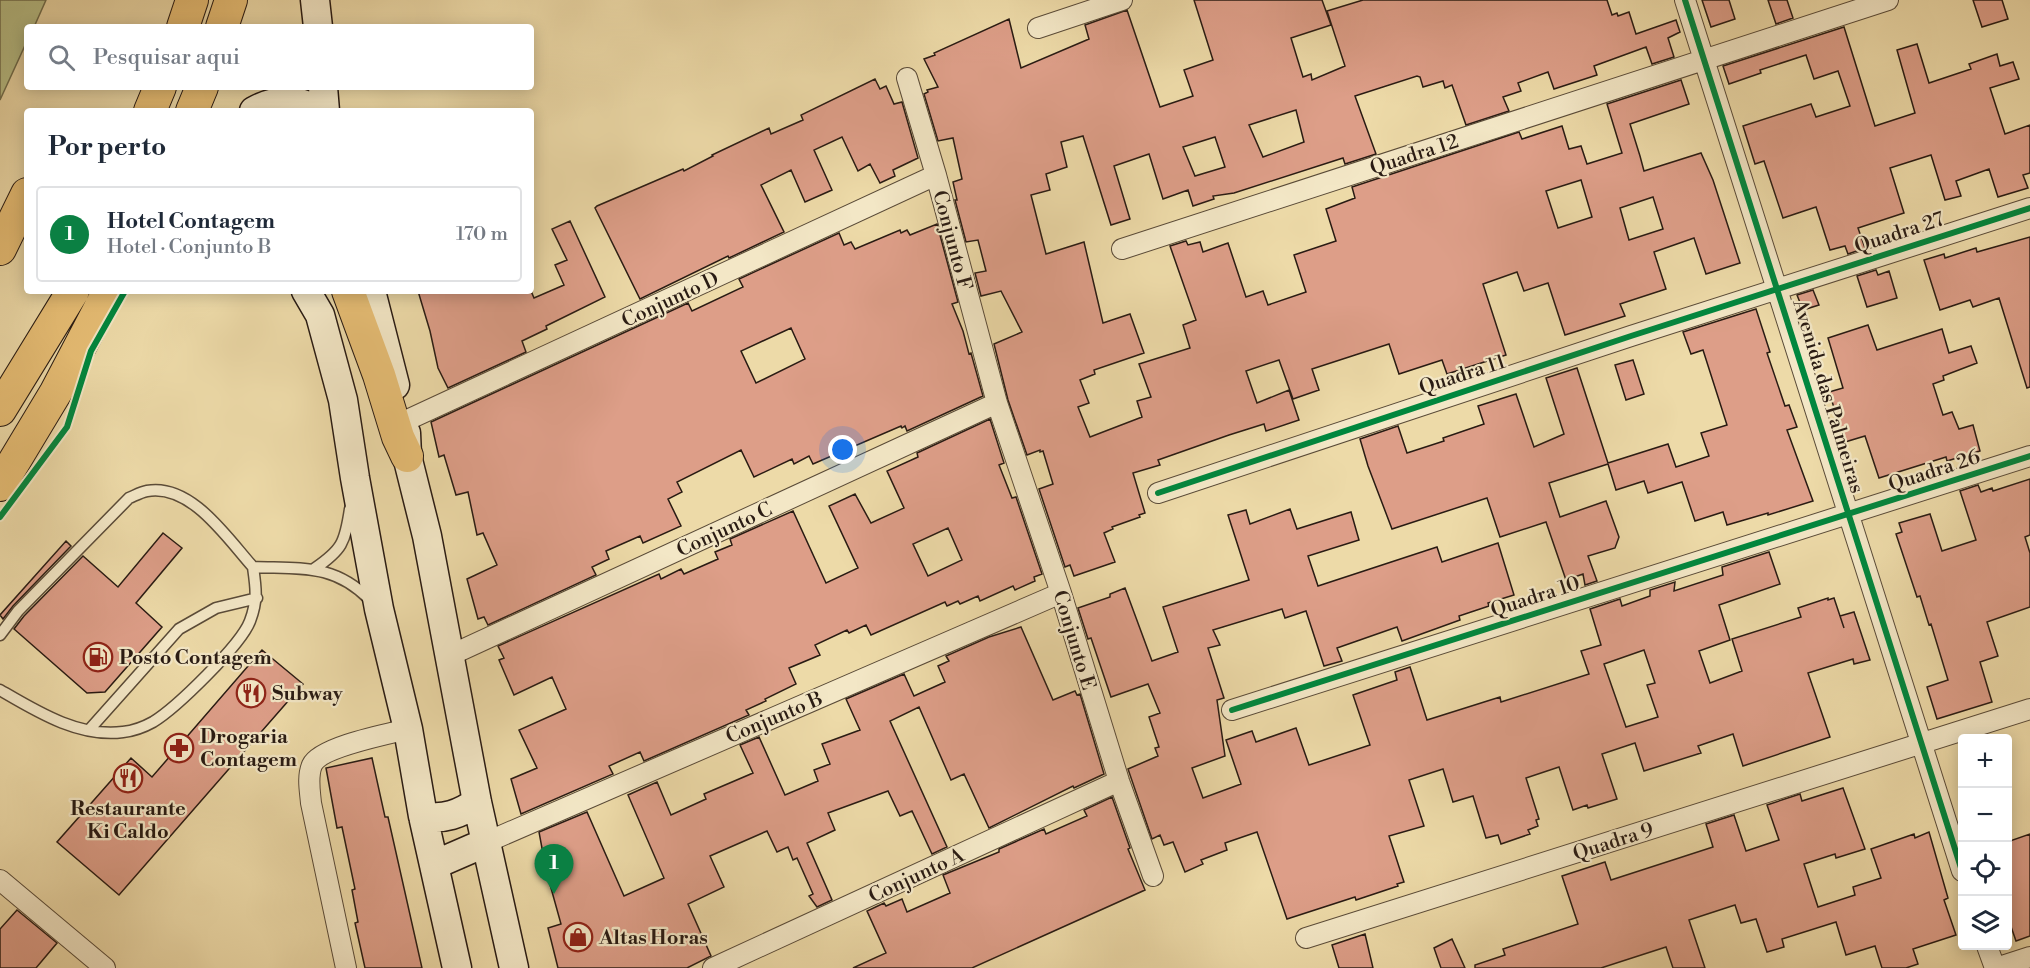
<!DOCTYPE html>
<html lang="pt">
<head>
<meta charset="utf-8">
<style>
	body { margin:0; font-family:"Libre Bodoni",serif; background:#f6f6f7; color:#1f2937 }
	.controls { position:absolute; right:18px; bottom:18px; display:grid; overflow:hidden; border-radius:6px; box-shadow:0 3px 15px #0003 }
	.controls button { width:54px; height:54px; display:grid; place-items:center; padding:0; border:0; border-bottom:2px solid #e0e1e3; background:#fff; color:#1f2937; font:30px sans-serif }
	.you { position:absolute; left:843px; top:450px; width:21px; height:21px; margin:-15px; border:4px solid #fff; border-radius:50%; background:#1a73e8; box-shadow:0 0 0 9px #1a73e833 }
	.badge { display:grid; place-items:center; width:39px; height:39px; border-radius:50%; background:#0b8043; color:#fff; font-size:20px; font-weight:700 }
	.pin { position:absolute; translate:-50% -50px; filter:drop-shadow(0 2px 3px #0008) }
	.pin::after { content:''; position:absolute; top:32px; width:21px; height:18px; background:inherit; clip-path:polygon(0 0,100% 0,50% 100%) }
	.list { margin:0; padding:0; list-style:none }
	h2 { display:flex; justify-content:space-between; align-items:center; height:78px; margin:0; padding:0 24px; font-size:26px }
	h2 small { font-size:20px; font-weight:400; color:#747a83 }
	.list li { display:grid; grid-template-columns:39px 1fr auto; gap:18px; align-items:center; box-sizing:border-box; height:96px; margin:0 12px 12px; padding:0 12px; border:2px solid #e0e1e3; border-radius:6px }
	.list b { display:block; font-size:22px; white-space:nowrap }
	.list p { margin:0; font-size:20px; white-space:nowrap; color:#747a83 }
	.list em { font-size:20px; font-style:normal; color:#747a83 }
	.icon { flex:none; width:33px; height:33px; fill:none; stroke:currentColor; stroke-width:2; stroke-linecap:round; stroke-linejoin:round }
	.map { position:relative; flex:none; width:2030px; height:968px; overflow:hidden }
	.search { position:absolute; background:#fff; box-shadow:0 3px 15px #0003; left:24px; top:24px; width:510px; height:66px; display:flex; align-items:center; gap:15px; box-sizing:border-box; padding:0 21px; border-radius:6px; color:#747a83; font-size:22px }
	.panel { position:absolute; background:#fff; box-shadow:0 3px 15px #0003; left:24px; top:108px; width:510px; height:186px; border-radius:6px }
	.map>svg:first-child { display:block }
</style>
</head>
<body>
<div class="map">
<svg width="2030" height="968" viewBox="0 0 2030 968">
	<rect width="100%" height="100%" fill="#eddaa8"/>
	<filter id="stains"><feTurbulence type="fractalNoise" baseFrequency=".00333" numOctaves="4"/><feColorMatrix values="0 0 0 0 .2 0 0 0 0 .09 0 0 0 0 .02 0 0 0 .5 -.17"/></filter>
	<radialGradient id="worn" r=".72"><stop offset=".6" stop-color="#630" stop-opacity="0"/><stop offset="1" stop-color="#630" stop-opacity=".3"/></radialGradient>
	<path fill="#b8c088" stroke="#706e4e" stroke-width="1.5" d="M0 0H46L34 27H27V41L0 100Z"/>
	<path fill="#dd9e88" stroke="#291b13" stroke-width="1.5" fill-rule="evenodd" d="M1194 0H1322L1331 25 1291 38 1303 77 1311 74 1312 80 1345 66 1327 11 1363 0H1607L1612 15 1617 13 1618 16 1629 12 1636 34 1676 20 1680 32 1668 38 1674 57 1652 64 1646 47 1594 66 1597 75 1554 89 1548 72 1518 83 1521 91 1503 97 1509 111 1466 125 1452 85 1445 88 1443 81 1423 87 1420 77 1417 76 1355 96 1376 154 1345 164 1343 158 1234 193 1213 196 1214 199 1193 206 1188 190 1163 199 1149 154 1114 166 1130 219 1111 225 1083 136 1061 142 1067 167 1046 174 1050 190 1031 195 1046 254 1084 242 1103 323 1130 314 1144 353 1094 370 1095 374 1080 380 1089 403 1078 407 1090 437 1142 417 1137 401 1151 397 1139 364 1190 348 1183 325 1196 320 1170 246 1186 241 1188 245 1200 242 1203 252 1228 243 1246 297 1263 291 1268 305 1306 292 1294 255 1336 241 1326 209 1355 198 1352 187 1519 132 1522 139 1562 126 1569 149 1581 146 1587 164 1622 153 1607 104 1681 80 1689 104 1630 124 1640 156 1644 171 1701 153 1713 180 1740 263 1706 274 1694 238 1654 252 1666 289 1620 304 1625 316 1565 335 1548 283 1524 291 1517 272 1483 284 1506 355 1447 374 1442 360 1399 374 1389 344 1312 369 1319 390 1293 399 1279 360 1246 371 1257 403 1289 390 1299 420 1266 431 1264 424 1229 435 1158 460 1160 465 1133 473 1145 513 1139 515 1140 517 1112 527 1113 529 1104 533 1115 562 1074 576 1070 565 1065 567 1039 489 1053 484 1043 451 1040 452V450L1027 455 1008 400 994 344 1022 332 1001 291 981 296 975 273 986 271 978 240 966 242 955 200H957L953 182 962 179 953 138 938 141 924 94 928 92 927 90 938 87 924 59 935 55 934 53 1009 19 1021 68 1089 39 1085 25 1127 10 1160 107 1193 96 1184 70 1213 60ZM1296 110 1304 142 1263 157 1249 125ZM1215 137 1225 167 1195 176 1183 147ZM1581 180 1592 217 1558 228 1546 191ZM1653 197 1663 229 1629 240 1620 208Z
		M1702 0H1729L1735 19 1711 27Z
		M1768 0H1787L1793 18 1776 24Z
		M1973 0H2002L2008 19 1982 27Z
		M1844 27 1875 126 1915 113 1897 50 1917 44 1929 83 1971 69 1969 64 1997 54 2000 66 2013 62 2019 79 1990 88 2005 134 2030 125V173L2023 175 2028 188 1998 197 1989 169 1956 181 1961 196 1945 200 1931 155 1890 168 1904 213 1858 228 1865 248 1848 254 1845 246 1830 250 1816 207 1783 218 1764 161 1755 164 1743 126 1811 104 1816 117 1850 106 1838 71 1814 79 1806 55 1760 70 1761 73 1729 84 1723 66Z
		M875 79 880 89 886 86 894 104 902 102 918 158 893 170 895 176 880 183 870 164 858 171 842 137 814 150 832 190 805 202 791 170 761 185 784 232 729 258 728 256 640 299 595 208 597 206 683 169 684 171 713 156 712 155 769 128 771 134 803 120 801 115Z
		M570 221 605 297 546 326 547 329 522 341 526 352 448 388 438 368 430 331 418 291H531L534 298 564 285 555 265 567 260 552 229Z
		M937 224 958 302 952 304 963 331 969 354 971 353 983 396 907 431 905 426 902 428 901 426 813 464 809 456 794 464 792 459 754 477 741 450 677 482 682 492 668 499 681 526 643 543 640 536 606 551 609 559 592 567 596 575 488 625 484 617 478 619 467 579 497 565 483 533 477 535 468 492 456 495 444 455 439 457 431 422 688 303 692 311 743 287 739 279 839 233 844 245 851 242 855 249 900 230 901 233 907 230 910 235ZM791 328 805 359 756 383 741 351Z
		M2030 237V387L2027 388 1999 298 1973 307 1970 300 1940 310 1924 260 1944 254 1945 258 1976 248 1977 252Z
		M1876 270 1878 275 1889 271 1897 298 1867 307 1857 276Z
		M1813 290 1819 305 1803 310 1797 295Z
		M1756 309 1770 352 1767 353 1785 406 1789 405 1797 427 1787 430 1813 501 1768 515V513L1727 525 1723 512 1695 521 1682 482 1648 493 1644 481 1616 490 1608 464 1549 483 1560 517 1606 501 1619 537 1615 548 1588 556 1597 581 1585 585 1583 574 1566 580 1546 522 1500 537 1487 498 1392 529 1368 466 1360 439 1398 426 1407 453 1444 441 1443 438 1484 424 1478 406 1516 394 1534 447 1564 434 1546 378 1577 368 1608 463 1668 444 1676 467 1709 456 1701 433 1727 425 1703 350 1691 354 1683 332Z
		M1868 325 1877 350 1942 329 1949 353 1971 346 1977 363 1943 376 1944 380 1933 384 1943 415 1952 412 1959 429 1973 425 1980 451 1947 461 1946 457 1879 478 1865 436 1845 442 1829 392 1843 388 1828 338Z
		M1633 360 1644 394 1626 400 1615 365Z
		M990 419 1004 463 999 465 1012 498 1016 497 1042 574 1034 577 1035 581 1015 590 1013 586 980 601 978 596 960 604 958 601 947 606 945 602 871 635 866 625 849 633 847 630 815 645 820 655 789 668 796 684 765 699 766 701 746 710 749 715 644 761 640 752 609 766 613 774 521 814 511 779 537 768 519 730 566 709 552 677 514 695 499 660 504 658 498 646 659 574 661 579 681 569 684 574 718 559 715 552 732 545 730 539 793 511 826 583 858 568 829 506 855 494 871 523 904 508 887 471 918 457 917 453ZM948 528 962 560 928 576 913 544Z
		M2030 479V535L2025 537 2030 553V607L1987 622 1998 656 1980 662 1992 702 1937 719 1927 687 1948 680 1931 624 1929 625 1920 596 1917 597 1896 534 1902 532 1899 523 1930 514 1942 551 1976 540 1960 491 1978 485 1981 492 1992 488 1993 491Z
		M1290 509 1297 529 1351 512 1359 540 1308 556 1318 586 1437 547 1442 562 1498 543 1514 595 1488 603 1489 606 1459 616 1460 620 1402 641 1397 627 1337 648 1342 661 1324 666 1306 611 1285 618 1282 609 1213 630 1220 645 1208 648 1224 698 1217 700 1225 756 1192 768 1203 798 1241 784 1226 740 1252 731 1256 742 1296 728 1309 765 1370 745 1353 695 1397 680 1395 672 1410 667 1427 720 1500 697 1501 702 1589 674 1581 651 1601 645 1590 609 1620 599 1622 606 1650 596V590L1675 582 1674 591 1723 575 1722 567 1769 552 1780 584 1719 605 1730 640 1699 651 1710 683 1742 671 1732 639 1801 617 1798 608 1828 598V600L1834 598 1844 628 1840 616 1854 612 1870 660 1854 664 1853 659 1808 673 1830 737 1743 766 1733 734 1698 746 1701 753 1644 771 1635 743 1602 754 1617 799 1588 808 1587 805 1573 810 1559 767 1526 778 1539 819 1536 820 1538 826 1528 830 1530 834 1501 844 1498 835 1486 838 1473 796 1453 802 1443 769 1409 780 1424 826 1389 836 1404 882 1397 884 1398 886 1356 900 1355 897 1287 919 1257 832 1225 843 1227 850 1201 860 1203 864 1185 872 1173 842 1164 845 1160 835 1152 839 1128 769 1158 756 1155 748 1159 747 1149 717 1160 713 1148 684 1111 697 1091 638 1088 639 1078 608 1110 597V594L1125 588 1152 661 1178 652 1163 607 1249 580 1228 515 1246 510 1250 524ZM1644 650 1655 683 1647 685 1658 717 1626 727 1604 664Z
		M163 533 182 548 136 603 162 627 105 692 87 693 14 629 24 616 83 556 118 587Z
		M66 541 71 546 13 606 3 619 0 615Z
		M1021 627 1053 700 1075 691 1077 695 1080 694 1104 774 1074 788 1073 786 989 828 964 774 951 780 919 707 890 721 947 847 932 854 912 811 900 816 888 791 828 813 835 830 807 843 832 900 817 907 809 896 813 894 797 858 793 860 788 847 777 852 767 831 710 856 724 887 688 904 711 956 687 968H558L548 928 561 924 546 870 539 832 587 812 624 896 664 878 628 795 657 782 671 815 706 799 704 794 753 773 740 745 759 737 785 795 818 781 814 770 830 764 822 744 860 730 846 699 904 674 914 696 945 682 938 666 949 661 946 656 989 637Z
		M262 650 303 684 119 895 57 842 131 758 152 777Z
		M372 758 385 817H388L422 968H365L355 923 358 922 352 890 355 889 342 827 337 828 326 768Z
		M1843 788 1865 849 1836 858 1835 854 1804 864 1818 907 1855 895 1853 887 1881 878 1871 849 1914 834 1915 838 1929 832 1948 898 1944 900 1956 935 1913 949 1918 964 1906 968H1882L1875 946 1846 955 1836 922 1782 939 1784 947 1767 952 1756 919 1741 923 1735 905 1689 920 1705 968H1673L1666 947 1601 968H1475V965L1505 955 1503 949 1578 924 1562 876 1605 862 1611 880 1713 847 1706 824 1734 815 1746 851 1779 840 1767 805 1800 794 1802 801Z
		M1112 797 1130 848 1128 849 1145 890 972 968H853L886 953 867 911 884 903 886 906 902 899 907 912 950 893 943 875 999 852V849L1044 829 1046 834 1087 816 1084 810Z
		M2030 834V936L2016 941 2007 915V842Z
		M17 910 57 943 36 968H0V929Z
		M1365 934 1373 968H1339L1332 945Z
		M1452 939 1465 968H1441L1434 948Z"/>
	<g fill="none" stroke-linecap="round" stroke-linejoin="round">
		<g stroke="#5a4b38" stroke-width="13">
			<path id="service" d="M314 569C342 550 345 543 350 509
				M0 635 18 611 129 498C134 496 141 492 147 491 191 483 227 538 253 567 300 569 334 563 370 600
				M0 690C36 711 79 738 123 732 133 731 144 727 153 722 176 708 241 645 250 621 258 600 256 588 253 567
				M89 730 179 629 216 608 257 598"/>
		</g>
		<g stroke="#5a4b38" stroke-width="22">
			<path id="minor" d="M1685 0 1962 871
				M1038 28 1122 0
				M907 78 936 175 997 403 1061 593 1119 781 1153 876
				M1122 249 1888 0
				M403 422 936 175
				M1158 493 1631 336 2030 208
				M451 655 997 403
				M1232 710 2030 456
				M487 842 1061 593
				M0 880 105 968
				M1306 938 2030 709
				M1987 946 1995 968
				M346 968 311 803C310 791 307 777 312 765 320 747 388 734 408 729
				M713 968 1119 781
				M1996 968 2030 957"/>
		</g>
		<g stroke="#291b13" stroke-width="31">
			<path id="secondary" d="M315 0 318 27
				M323 87 325 111
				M254 111C277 98 297 98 319 111
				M306 291 320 315 343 400 355 478 379 609 408 729 423 816 457 968
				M371 291 395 385
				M406 433 407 456 427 536 477 802 514 968
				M423 816C444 820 460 814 477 802
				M434 865 487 842"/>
		</g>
		<g stroke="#291b13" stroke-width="34">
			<path id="primary" d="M183 27 192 0
				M222 27 231 0
				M150 111 160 87
				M192 111 202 87
				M0 249 27 194
				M348 291 379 375 398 437 407 456
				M0 410 73 291
				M0 485 56 392 109 291"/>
		</g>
		<use href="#service" stroke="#f3e7c6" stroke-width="10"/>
		<use href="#minor" stroke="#f3e7c6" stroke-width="20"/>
		<use href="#secondary" stroke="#f3e7c6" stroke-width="28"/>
		<use href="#primary" stroke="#e6bd74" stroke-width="32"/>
		<g stroke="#f3e7c6" stroke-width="10">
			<path id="cycleway" d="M1685 0 1962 871
				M1158 493 1631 336 2030 208
				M0 517 67 427 91 351 125 291
				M1232 710 2030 456"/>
		</g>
		<use href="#cycleway" stroke="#00873e" stroke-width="6"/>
	</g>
	<defs>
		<g id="fuel-ring" transform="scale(1.5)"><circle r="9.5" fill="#f3e7c6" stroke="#8f2418" stroke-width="1.5"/><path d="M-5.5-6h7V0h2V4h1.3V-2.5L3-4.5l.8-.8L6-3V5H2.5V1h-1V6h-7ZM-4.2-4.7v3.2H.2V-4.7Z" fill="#8f2418"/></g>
		<g id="restaurant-ring" transform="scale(1.5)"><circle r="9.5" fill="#f3e7c6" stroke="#8f2418" stroke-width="1.5"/><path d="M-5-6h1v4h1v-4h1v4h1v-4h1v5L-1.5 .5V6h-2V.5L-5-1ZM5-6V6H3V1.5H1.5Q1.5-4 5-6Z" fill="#8f2418"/></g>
		<g id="pharmacy-ring" transform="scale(1.5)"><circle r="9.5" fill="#f3e7c6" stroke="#8f2418" stroke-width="1.5"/><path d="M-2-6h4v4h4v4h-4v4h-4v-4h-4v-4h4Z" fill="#8f2418"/></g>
		<g id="shop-ring" transform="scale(1.5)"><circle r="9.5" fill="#f3e7c6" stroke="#8f2418" stroke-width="1.5"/><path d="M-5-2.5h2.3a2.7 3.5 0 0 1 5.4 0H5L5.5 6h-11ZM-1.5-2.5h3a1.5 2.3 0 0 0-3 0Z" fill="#8f2418"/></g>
	</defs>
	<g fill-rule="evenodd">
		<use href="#fuel-ring" x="98" y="657"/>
		<use href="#restaurant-ring" x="251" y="693"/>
		<use href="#pharmacy-ring" x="179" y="748"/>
		<use href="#restaurant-ring" x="128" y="778"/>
		<use href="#shop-ring" x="578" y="937"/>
	</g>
	<g text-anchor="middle" stroke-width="4.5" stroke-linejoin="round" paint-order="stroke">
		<g font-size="20" fill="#291b13" stroke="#f3e7c6">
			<text transform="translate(1414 154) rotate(-18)" y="7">Quadra 12</text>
			<text transform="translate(1899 232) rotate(-18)" y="7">Quadra 27</text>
			<text transform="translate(953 240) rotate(75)" y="7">Conjunto F</text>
			<text transform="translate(670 299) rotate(-25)" y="7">Conjunto D</text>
			<text transform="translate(1462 374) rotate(-18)" y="7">Quadra 11</text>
			<text transform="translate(1829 396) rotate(73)" y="7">Avenida das Palmeiras</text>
			<text transform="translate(1934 470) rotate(-18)" y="7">Quadra 26</text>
			<text transform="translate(724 529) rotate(-25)" y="7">Conjunto C</text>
			<text transform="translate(1535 596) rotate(-18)" y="7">Quadra 10</text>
			<text transform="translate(1075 640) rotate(73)" y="7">Conjunto E</text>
			<text transform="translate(774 717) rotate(-23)" y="7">Conjunto B</text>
			<text transform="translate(1613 841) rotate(-18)" y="7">Quadra 9</text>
			<text transform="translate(916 875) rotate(-25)" y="7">Conjunto A</text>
		</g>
		<g font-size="20" font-weight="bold" fill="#291b13" stroke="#f3e7c6" text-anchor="start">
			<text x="119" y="664">Posto Contagem</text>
			<text x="272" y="700">Subway</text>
			<text x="200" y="743">Drogaria<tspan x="200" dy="23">Contagem</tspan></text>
			<text x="128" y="815" text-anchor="middle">Restaurante<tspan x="128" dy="23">Ki Caldo</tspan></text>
			<text x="599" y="944">Altas Horas</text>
		</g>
	</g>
	<rect width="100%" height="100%" filter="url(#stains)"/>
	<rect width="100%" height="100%" fill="url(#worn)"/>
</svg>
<div class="controls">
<button>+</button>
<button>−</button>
<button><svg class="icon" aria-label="locate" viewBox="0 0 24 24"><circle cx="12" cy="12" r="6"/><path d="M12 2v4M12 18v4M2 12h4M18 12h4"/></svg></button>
<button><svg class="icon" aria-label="layers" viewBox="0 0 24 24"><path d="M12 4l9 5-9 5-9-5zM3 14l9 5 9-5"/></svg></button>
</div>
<div class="you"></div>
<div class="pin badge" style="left:554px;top:894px">1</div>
<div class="search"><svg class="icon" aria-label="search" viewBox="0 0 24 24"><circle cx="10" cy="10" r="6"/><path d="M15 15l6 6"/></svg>Pesquisar aqui</div>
<section class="panel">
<h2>Por perto<small></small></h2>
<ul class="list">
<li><span class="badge">1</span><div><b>Hotel Contagem</b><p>Hotel · Conjunto B</p></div><em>170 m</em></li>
</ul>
</section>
</div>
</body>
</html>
